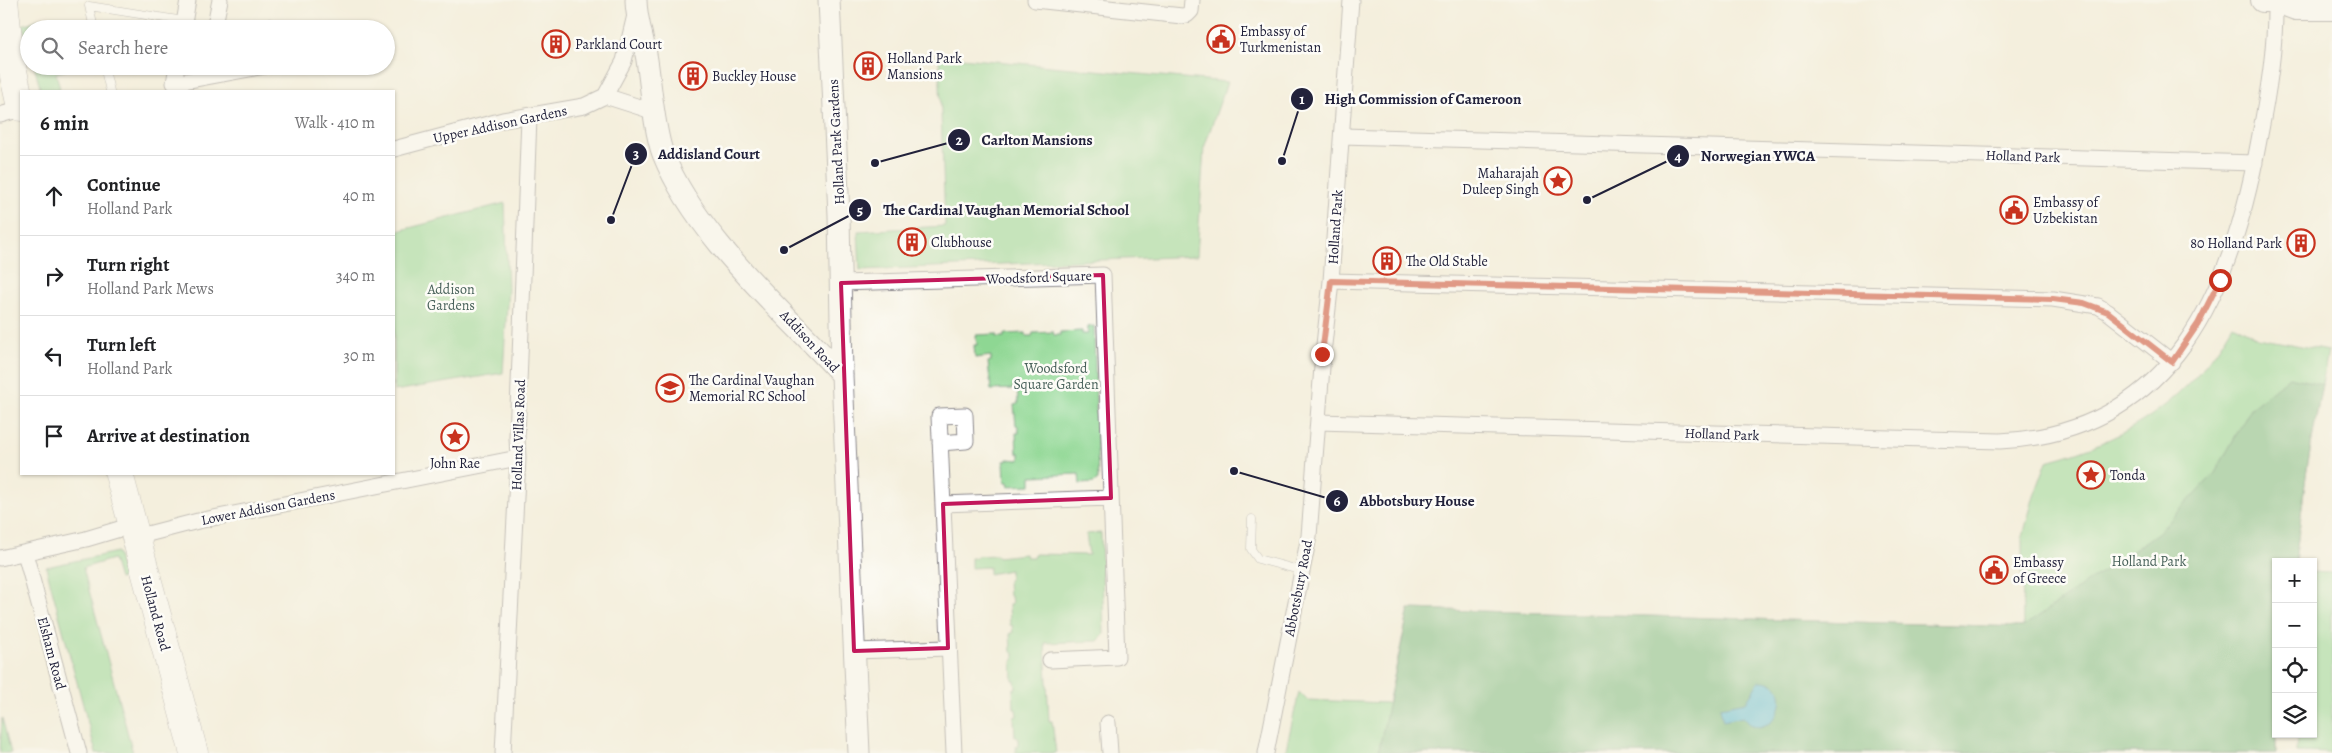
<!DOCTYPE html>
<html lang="en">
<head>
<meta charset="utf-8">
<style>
	body { margin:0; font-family:Alegreya,serif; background:#f6f6f6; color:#202124 }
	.controls { position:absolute; right:15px; bottom:15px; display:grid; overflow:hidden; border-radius:0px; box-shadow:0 1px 4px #0004 }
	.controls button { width:45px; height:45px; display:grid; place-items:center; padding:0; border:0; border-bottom:1px solid #e0e0e0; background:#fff; color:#202124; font:25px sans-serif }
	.stop { position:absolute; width:15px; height:15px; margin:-11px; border:4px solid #c8321e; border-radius:50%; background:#fff }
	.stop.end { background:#c8321e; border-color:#fff; box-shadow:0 1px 5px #0008 }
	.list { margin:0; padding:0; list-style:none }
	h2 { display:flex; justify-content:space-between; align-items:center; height:65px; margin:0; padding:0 20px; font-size:21px }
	h2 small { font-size:16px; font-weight:400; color:#757577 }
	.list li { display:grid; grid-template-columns:32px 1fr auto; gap:15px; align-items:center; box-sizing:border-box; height:80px; padding:0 20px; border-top:1px solid #e0e0e0 }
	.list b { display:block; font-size:19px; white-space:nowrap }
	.list p { margin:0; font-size:16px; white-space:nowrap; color:#757577 }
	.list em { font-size:16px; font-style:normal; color:#757577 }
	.icon { flex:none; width:28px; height:28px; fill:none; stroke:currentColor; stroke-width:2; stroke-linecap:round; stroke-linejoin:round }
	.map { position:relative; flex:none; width:2332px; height:753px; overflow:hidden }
	.search { position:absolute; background:#fff; box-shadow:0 1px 4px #0004; left:20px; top:20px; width:375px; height:55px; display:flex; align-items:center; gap:12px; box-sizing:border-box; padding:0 18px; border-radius:28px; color:#757577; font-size:19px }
	.panel { position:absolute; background:#fff; box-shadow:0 1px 4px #0004; left:20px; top:90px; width:375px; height:385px; border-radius:0px }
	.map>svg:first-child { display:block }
</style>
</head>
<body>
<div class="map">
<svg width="2332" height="753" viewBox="0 0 2332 753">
	<rect width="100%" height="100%" fill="#fdfcf7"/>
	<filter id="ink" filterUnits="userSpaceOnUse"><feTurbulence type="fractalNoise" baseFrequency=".02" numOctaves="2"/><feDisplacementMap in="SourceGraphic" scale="10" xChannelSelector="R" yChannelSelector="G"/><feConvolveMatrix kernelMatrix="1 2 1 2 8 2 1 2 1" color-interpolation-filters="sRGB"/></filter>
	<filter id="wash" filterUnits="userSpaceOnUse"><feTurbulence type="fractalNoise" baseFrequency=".0096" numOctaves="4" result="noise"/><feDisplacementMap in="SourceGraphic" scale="20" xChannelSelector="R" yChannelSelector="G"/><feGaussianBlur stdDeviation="1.12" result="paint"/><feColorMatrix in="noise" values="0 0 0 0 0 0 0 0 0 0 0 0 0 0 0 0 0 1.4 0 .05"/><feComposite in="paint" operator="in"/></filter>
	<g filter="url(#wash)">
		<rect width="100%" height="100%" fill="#f4efdd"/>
		<path fill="#8ed793" stroke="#587c67" d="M41 19 44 29H29V49L22 25Z
			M939 56 1227 82 1204 148 1197 256 860 270 858 231 945 226Z
			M34 66H66L67 70 56 73 60 89 41 91Z
			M505 203 508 288 503 373 394 391V232Z
			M2233 324 2258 338 2328 351 2307 468 2295 562H2276V753H1285L1299 692 1307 700 1388 703 1409 609 2023 627 2022 539 2033 499 2047 461C2129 440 2191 399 2233 324Z
			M1094 326 1098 480 1094 483 1080 484 1079 474 1031 476V485L1009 486 1008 482H1005L1004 461H1007V459L1020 460V453H1017L1016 433H1019L1018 426 1016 425 1014 405 1018 404 1017 386H1013V389L991 390 988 362 991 361V356L975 358 974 345H977L976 335 997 334V337H1004V334L1026 333V336H1032L1033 333 1053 332 1054 335H1060V332L1082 331V334H1088V327Z
			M1101 533 1104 635 1098 641 1045 643 1049 721H1052L1056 753H1016V746L1018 745V737H1015L1014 717 1017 716 1016 709H1014L1013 689 1016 688 1015 681H1013L1012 661 1014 660V653L1011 652 1010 633H1013L1012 625H1010L1009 605 1012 604 1011 596H1009L1008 580 1010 579V570L989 574V567L971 568V558H976L977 556 997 555V557L1025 554 1026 557H1033L1034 554 1089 555 1086 534Z
			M117 552 124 578 119 579 113 559 83 568 133 753H96L46 567Z
			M2313 572 2332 573V753L2296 752 2297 734H2313Z
			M2 718 11 753H0Z"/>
		<path fill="#72b87d" stroke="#4a6d5c" d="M2289 377 2322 384 2307 468 2295 562H2276V753H1378L1409 609 2023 627 2159 532 2215 473 2251 408Z"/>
		<path fill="#59bcd8" stroke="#3e6f8a" d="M1759 681C1762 681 1767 681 1771 683 1786 689 1781 713 1771 722 1768 724 1763 726 1759 727L1750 724 1743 717 1723 721 1720 707 1746 702Z"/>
	</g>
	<g filter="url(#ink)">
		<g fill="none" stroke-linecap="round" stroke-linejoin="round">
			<g stroke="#8b888c" stroke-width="9">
				<path id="lane" d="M269 23 298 27
					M94 29 89 6 184 21
					M260 29V26
					M104 66 110 91
					M1252 519 1251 549 1258 559 1303 571"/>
			</g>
			<g stroke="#8b888c" stroke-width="17">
				<path id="street" d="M1035 0 1182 16 1187 15 1191 11 1192 0
					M183 29 188 0
					M214 29 220 0
					M177 66 174 83 265 66
					M605 96 655 112
					M0 115 21 109
					M1342 136 2255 163
					M394 149 503 120 584 106 605 96 624 61 635 15
					M1331 281 2053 299 2098 306 2108 312 2172 362
					M841 283 1103 275 1117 657 1050 660
					M1318 422 2000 441C2174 433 2232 290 2259 140 2268 94 2276 46 2275 0
					M940 443 966 441 965 415 939 416 954 753
					M943 504 1111 498
					M136 537 198 521 518 458
					M25 553 79 753
					M0 558 86 539 133 525
					M854 651 948 648
					M1108 723 1110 753
					M503 753 518 458 517 437 529 117
					M1266 753 1309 536 1323 354 1331 281 1351 0"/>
			</g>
			<g stroke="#8b888c" stroke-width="23">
				<path id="secondary" d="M636 0C636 20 644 40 647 60 651 86 654 130 663 154 697 238 781 308 842 375
					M829 0 839 215 842 375 859 753"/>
			</g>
			<g stroke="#8b888c" stroke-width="26">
				<path id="primary" d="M2263 0H2275L2296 8H2332"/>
			</g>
			<g stroke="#8b888c" stroke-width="29">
				<path id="highway" d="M4 0 10 58 21 107
					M119 474 194 753"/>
			</g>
			<use href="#lane" stroke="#fff" stroke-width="8"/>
			<use href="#street" stroke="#fff" stroke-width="15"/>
			<use href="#secondary" stroke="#fff" stroke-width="21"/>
			<use href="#primary" stroke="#fff" stroke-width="24"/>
			<use href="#highway" stroke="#fff" stroke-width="28"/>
		</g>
	</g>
	<g fill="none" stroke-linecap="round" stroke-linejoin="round" filter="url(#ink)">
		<path stroke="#c8321e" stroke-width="6" d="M1322 354 1331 281 2053 299 2084 303 2108 312 2172 362 2198 324 2220 280"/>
	</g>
	<path d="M0 0H2332V753H0ZM1103 275 1111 498 943 504 948 648 854 651 841 283Z" fill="#f4efdd" fill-opacity=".55" fill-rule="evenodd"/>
	<path fill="none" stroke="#c2185b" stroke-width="4" stroke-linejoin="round" d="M1103 275 1111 498 943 504 948 648 854 651 841 283Z"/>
	<defs>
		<g id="civic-ring" transform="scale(1.4375)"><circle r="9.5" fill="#fdfcf7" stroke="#c8321e" stroke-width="1.5"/><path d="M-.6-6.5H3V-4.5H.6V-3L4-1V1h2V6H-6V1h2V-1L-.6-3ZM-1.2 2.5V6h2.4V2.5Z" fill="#c8321e"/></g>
		<g id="building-ring" transform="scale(1.4375)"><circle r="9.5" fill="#fdfcf7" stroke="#c8321e" stroke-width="1.5"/><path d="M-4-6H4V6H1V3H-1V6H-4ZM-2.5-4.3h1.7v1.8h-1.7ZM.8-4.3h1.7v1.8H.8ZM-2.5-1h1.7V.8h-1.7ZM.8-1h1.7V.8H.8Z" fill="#c8321e"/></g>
		<g id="sight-ring" transform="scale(1.4375)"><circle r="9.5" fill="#fdfcf7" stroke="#c8321e" stroke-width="1.5"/><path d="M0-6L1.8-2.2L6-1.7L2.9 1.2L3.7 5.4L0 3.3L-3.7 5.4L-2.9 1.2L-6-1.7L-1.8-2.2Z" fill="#c8321e"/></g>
		<g id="school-ring" transform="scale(1.4375)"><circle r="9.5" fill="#fdfcf7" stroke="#c8321e" stroke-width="1.5"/><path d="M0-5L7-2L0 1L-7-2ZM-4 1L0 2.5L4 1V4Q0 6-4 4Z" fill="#c8321e"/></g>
	</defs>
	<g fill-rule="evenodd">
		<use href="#civic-ring" x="1221" y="39"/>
		<use href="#building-ring" x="556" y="44"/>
		<use href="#building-ring" x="868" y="66"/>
		<use href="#building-ring" x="693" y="76"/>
		<use href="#sight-ring" x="1558" y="181"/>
		<use href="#civic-ring" x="2014" y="210"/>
		<use href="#building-ring" x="912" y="242"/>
		<use href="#building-ring" x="2301" y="243"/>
		<use href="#building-ring" x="1387" y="261"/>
		<use href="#school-ring" x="670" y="388"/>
		<use href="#sight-ring" x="455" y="437"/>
		<use href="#sight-ring" x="2091" y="475"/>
		<use href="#civic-ring" x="1994" y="570"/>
	</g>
	<g text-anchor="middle" stroke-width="5" stroke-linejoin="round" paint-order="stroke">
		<g font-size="14" fill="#22223b" stroke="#fdfcf7" text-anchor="start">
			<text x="1240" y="36">Embassy of<tspan x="1240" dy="16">Turkmenistan</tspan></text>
			<text x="575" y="49">Parkland Court</text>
			<text x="887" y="63">Holland Park<tspan x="887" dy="16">Mansions</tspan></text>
			<text x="712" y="81">Buckley House</text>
			<text x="1539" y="178" text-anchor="end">Maharajah<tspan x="1539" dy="16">Duleep Singh</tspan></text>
			<text x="2033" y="207">Embassy of<tspan x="2033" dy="16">Uzbekistan</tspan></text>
			<text x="931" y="247">Clubhouse</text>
			<text x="2282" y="248" text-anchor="end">80 Holland Park</text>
			<text x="1406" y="266">The Old Stable</text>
			<text x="689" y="385">The Cardinal Vaughan<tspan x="689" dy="16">Memorial RC School</tspan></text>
			<text x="455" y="468" text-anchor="middle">John Rae</text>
			<text x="2110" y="480">Tonda</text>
			<text x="2013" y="567">Embassy<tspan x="2013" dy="16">of Greece</tspan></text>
		</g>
		<g font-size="14" fill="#22223b" stroke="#fdfcf7">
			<text transform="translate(500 124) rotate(-12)" y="5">Upper Addison Gardens</text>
			<text transform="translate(836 142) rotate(-93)" y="5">Holland Park Gardens</text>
			<text transform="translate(2023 156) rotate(2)" y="5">Holland Park</text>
			<text transform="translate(1335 227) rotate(-86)" y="5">Holland Park</text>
			<text transform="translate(1039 277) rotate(-2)" y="5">Woodsford Square</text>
			<text transform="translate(810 341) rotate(47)" y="5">Addison Road</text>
			<text transform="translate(1722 434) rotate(2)" y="5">Holland Park</text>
			<text transform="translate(518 435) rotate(-88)" y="5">Holland Villas Road</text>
			<text transform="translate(268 507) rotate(-11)" y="5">Lower Addison Gardens</text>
			<text transform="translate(1298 588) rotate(-79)" y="5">Abbotsbury Road</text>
			<text transform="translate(156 613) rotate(75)" y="5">Holland Road</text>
			<text transform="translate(52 653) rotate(75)" y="5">Elsham Road</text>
		</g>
		<g font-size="14" fill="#48615a" stroke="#fdfcf7">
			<text x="451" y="294">Addison<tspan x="451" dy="16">Gardens</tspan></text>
			<text x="1056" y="373">Woodsford<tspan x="1056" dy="16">Square Garden</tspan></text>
			<text x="2149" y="566">Holland Park</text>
		</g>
	</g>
	<path fill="none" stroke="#22223b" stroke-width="2" d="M1282 161L1302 99M875 163L959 140M611 220L636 154M1587 200L1678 156M784 250L860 210M1234 471L1337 501"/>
	<g fill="#22223b" stroke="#fdfcf7" stroke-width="2">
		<circle cx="1282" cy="161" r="5"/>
		<circle cx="875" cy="163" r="5"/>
		<circle cx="611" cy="220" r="5"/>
		<circle cx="1587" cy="200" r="5"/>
		<circle cx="784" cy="250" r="5"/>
		<circle cx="1234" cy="471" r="5"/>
		<circle cx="1302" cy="99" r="12"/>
		<circle cx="959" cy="140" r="12"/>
		<circle cx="636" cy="154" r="12"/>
		<circle cx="1678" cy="156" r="12"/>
		<circle cx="860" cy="210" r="12"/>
		<circle cx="1337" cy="501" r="12"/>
	</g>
	<g font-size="15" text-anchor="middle" font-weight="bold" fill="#fff">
		<text x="1302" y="104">1</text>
		<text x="959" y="145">2</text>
		<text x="636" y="159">3</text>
		<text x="1678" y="161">4</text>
		<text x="860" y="215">5</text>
		<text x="1337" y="506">6</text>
	</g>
	<g font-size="15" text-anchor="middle" font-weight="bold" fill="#22223b" stroke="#fdfcf7" stroke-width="5" stroke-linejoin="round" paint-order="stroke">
		<text x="1423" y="104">High Commission of Cameroon</text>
		<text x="1037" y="145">Carlton Mansions</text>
		<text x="709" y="159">Addisland Court</text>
		<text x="1758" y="161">Norwegian YWCA</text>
		<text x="1006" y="215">The Cardinal Vaughan Memorial School</text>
		<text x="1417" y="506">Abbotsbury House</text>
	</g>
</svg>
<div class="controls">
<button>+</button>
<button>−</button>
<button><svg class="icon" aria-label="locate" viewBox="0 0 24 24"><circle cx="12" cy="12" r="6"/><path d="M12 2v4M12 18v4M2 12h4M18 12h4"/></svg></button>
<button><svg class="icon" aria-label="layers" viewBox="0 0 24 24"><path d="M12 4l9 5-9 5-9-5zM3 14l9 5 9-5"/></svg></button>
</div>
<div class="stop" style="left:2220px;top:280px"></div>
<div class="stop end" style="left:1322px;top:354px"></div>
<div class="search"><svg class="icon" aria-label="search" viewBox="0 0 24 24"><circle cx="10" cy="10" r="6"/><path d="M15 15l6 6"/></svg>Search here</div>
<section class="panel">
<h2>6 min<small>Walk · 410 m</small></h2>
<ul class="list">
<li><svg class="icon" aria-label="ahead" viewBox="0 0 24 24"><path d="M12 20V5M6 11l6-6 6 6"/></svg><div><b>Continue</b><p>Holland Park</p></div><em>40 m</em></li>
<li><svg class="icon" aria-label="right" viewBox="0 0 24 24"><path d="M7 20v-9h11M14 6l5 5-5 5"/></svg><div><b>Turn right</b><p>Holland Park Mews</p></div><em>340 m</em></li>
<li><svg class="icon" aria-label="left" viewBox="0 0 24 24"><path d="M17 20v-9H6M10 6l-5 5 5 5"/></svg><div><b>Turn left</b><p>Holland Park</p></div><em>30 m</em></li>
<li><svg class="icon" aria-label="arrive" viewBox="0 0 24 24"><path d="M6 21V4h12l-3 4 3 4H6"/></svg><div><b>Arrive at destination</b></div></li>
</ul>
</section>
</div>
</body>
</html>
